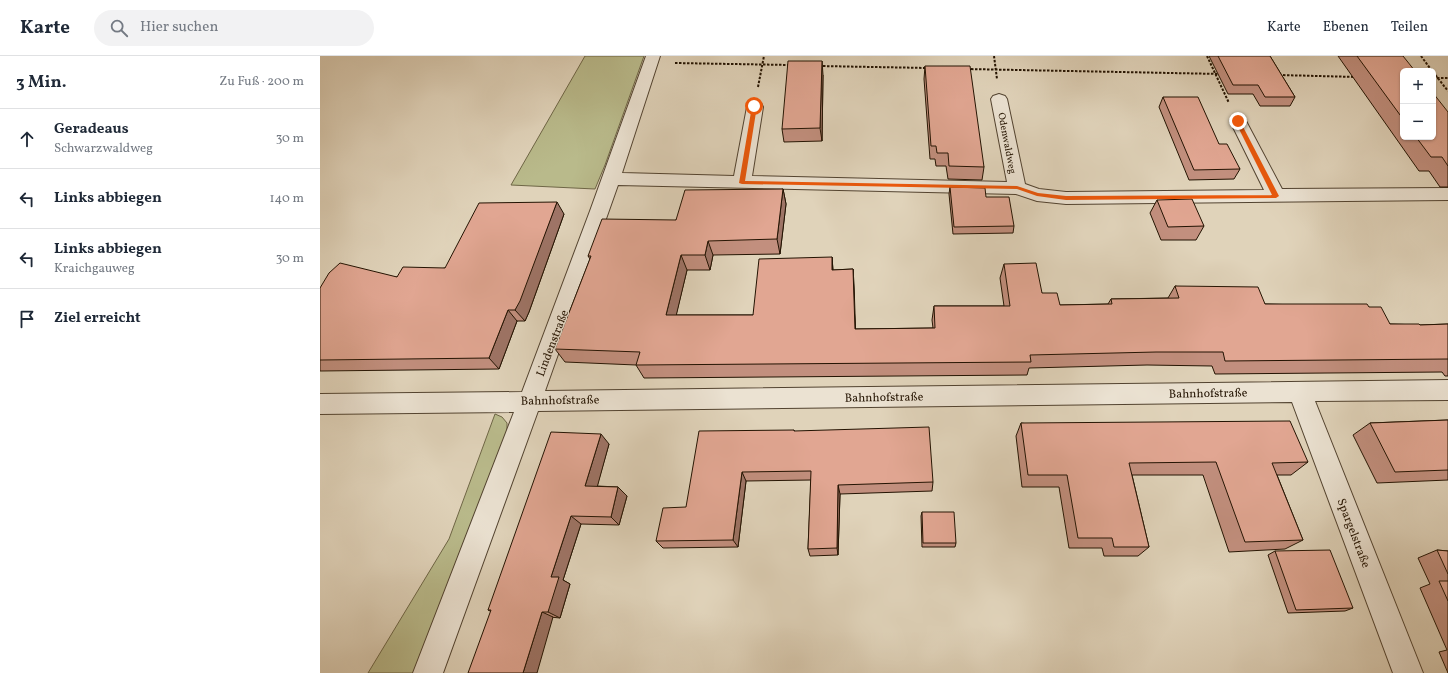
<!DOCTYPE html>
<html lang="de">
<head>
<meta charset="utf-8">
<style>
	body { margin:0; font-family:Vollkorn,serif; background:#f2f2f3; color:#1f2937 }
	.controls { position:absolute; right:12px; top:12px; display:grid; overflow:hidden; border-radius:6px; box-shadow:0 1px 3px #0004 }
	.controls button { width:36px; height:36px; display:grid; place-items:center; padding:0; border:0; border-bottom:1px solid #e0e1e3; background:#fff; color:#1f2937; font:20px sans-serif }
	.stop { position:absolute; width:12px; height:12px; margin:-9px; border:3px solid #ea580c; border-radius:50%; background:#fff }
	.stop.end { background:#ea580c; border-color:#fff; box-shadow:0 1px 4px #0008 }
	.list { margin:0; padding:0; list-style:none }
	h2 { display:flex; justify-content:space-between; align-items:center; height:52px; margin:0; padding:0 16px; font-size:17px }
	h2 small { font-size:13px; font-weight:400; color:#747a83 }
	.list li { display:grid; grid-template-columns:26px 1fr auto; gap:12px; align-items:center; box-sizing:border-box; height:60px; padding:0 16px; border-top:1px solid #e0e1e3 }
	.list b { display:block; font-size:15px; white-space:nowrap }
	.list p { margin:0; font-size:13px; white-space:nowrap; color:#747a83 }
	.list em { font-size:13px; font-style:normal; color:#747a83 }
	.icon { flex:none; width:22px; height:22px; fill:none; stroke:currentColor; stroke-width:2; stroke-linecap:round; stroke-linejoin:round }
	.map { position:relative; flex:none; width:1128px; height:617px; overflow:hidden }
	header { display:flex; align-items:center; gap:24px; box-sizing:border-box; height:56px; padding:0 20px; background:#fff; border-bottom:1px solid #e0e1e3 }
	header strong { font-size:19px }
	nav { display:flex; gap:22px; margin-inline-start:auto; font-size:14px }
	.search { width:280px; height:36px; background:#f2f2f3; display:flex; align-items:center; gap:10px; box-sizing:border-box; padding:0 14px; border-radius:22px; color:#747a83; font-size:15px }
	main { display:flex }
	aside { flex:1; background:#fff }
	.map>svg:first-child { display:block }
</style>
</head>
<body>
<header>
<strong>Karte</strong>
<div class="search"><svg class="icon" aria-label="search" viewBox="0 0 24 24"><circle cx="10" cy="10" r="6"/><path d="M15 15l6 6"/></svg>Hier suchen</div>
<nav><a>Karte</a><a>Ebenen</a><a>Teilen</a></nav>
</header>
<main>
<aside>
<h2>3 Min.<small>Zu Fuß · 200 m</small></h2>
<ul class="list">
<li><svg class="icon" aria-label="ahead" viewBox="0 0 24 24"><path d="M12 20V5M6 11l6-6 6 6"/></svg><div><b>Geradeaus</b><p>Schwarzwaldweg</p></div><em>30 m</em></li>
<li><svg class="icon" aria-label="left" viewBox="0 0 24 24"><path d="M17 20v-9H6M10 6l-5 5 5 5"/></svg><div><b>Links abbiegen</b></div><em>140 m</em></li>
<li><svg class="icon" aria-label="left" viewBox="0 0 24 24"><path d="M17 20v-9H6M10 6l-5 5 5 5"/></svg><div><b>Links abbiegen</b><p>Kraichgauweg</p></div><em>30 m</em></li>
<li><svg class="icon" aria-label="arrive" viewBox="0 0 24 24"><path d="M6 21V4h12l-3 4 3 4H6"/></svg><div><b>Ziel erreicht</b></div></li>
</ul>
</aside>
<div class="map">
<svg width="1128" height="617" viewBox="0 0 1128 617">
	<rect width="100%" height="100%" fill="#e0d3ba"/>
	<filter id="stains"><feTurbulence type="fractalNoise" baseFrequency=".005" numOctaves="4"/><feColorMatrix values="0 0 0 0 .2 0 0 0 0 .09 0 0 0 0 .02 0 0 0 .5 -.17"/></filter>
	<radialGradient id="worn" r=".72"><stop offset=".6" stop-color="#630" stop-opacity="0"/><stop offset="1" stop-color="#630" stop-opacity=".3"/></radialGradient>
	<path fill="#b9ba8b" stroke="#6e6646" d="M265 0H324L285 109 275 133 191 129Z
		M175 358 182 361 187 367V375L94 617H48L129 483Z"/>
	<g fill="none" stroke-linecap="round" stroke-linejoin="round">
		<g stroke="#524330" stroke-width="2">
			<path id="street" d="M326 0H340L302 117 414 120 427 51 429 47 435 46 441 47 443 51 432 120 687 126 671 43 673 40 679 38 685 40 687 43 705 128 719 133 746 136 944 134 910 65 912 61 918 60 924 61 926 65 962 133 1128 132V144L746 148 717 145 696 138 298 129 225 335 1128 324V344L995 345 1103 617H1073L972 346 218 355 123 617H93L194 356 0 358V338L202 336 270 155Z"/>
		</g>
		<path stroke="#231302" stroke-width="2" stroke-dasharray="2.5 1.5" stroke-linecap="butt" d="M674 0 677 23
			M887 0 909 47
			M1101 0 1112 15
			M355 7 470 9
			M499 10 608 12
			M647 13 902 18
			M1113 16 1128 35
			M959 19 1036 21
			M1113 22H1128
			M438 31 444 0"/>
		<use href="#street" fill="#ebe2d2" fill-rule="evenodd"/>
	</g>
	<path fill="#c28f7e" stroke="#231302" d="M889 0H950L975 41 970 50H940L933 38H908Z
		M1018 0H1083V81H1113L1128 56V131H1120L1109 115H1099Z
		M605 10 664 111 662 124 628 123 626 110H616L615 103H610L604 23Z
		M503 19 502 85 464 86 462 73Z
		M843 41 899 88 920 113 914 123 869 124 839 51Z
		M630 131 666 141 694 170 693 177 633 178 629 138Z
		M463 133 466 148 460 198 393 199 390 214H367L356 259H433L512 201 513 214 533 213 535 273 613 272 612 264 614 250H684L680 222 684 208 722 237 740 249 788 248 791 243 848 242 855 230 945 248 1049 251 1070 268 1100 269 1128 268V320H1125L1122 316 895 318 892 310 827 309 709 312 707 319 324 322 316 309 245 306 235 293 270 203 268 200 356 164Z
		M837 144 884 170 876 184H841L830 157Z
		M244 158 209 256 205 265H197L179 313 0 315V232L77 221 125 212Z
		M1128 364V424L1057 427 1033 379 1050 367Z
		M701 367 988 406 971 419H957L983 484 965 493 909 496 883 419H812L829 491 818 500H784L782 492H749L739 431H702L696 380Z
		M474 374V375L613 426 612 435 520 438 518 499 490 500 488 493 491 424 426 425 418 491 343 492 336 485Z
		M289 388 277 430 298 431 307 440 299 469 261 468 243 524 250 528 240 562 170 555 168 554Z
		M602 456 636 487 635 491H602L601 460Z
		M1117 494 1128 495V617L1119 596 1127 594 1100 532 1110 528 1098 502Z
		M955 495 1033 552 1025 555 968 557 948 499Z"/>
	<path fill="#9e7466" stroke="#231302" d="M502 5 503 19 502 85 500 72Z
		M463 133 466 148 460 198 457 183Z
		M237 146 244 158 209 256 205 265 195 254Z
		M388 185 393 199 390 214 385 199Z
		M361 199 367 214 353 273 346 259Z
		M512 201 513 216 512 214Z
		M533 213 534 228 536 287 535 273Z
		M188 254 197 265 179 313 169 302Z
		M281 378 289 388 275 439 265 430Z
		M422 416 426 425 418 491 413 484Z
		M518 429 520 438 518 499 517 492Z
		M298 431 307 440 299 469 291 461Z
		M251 460 261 468 243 524 250 528 240 562 228 556 231 521Z
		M222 556 233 561 217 617H203Z"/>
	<path fill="#e1a692" stroke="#231302" d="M898 0H950L975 41H945L938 29H913Z
		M1037 0H1083L1095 15H1083V63Z
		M468 5H502L500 72 462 73Z
		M605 10H650L664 111 629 110 628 97H617L616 90H611Z
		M1113 37 1128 56V110L1122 101H1111L1096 81H1113Z
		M843 41H878L899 88H907L920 113 874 114Z
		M630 131 665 132 666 141H689L694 170 634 171Z
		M463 133 457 183 388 185 385 199H361L346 259H433L439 203 512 201V214L533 213 535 273 615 272 614 250H690L684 208 716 207 722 237H737L740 249 792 248 791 243 859 242 855 230 938 231 945 248H1047L1049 251H1061L1070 268H1099L1100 269 1128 268V303L905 305 903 296H836L710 299 711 306 316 309 320 296 235 293 271 200H268L282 163 356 164 365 134Z
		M872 143 884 170 848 171 837 144Z
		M237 146 200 245 195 254H188L169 302 0 304V232L9 217 20 207 77 221 83 211 125 212 159 147Z
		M1128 364V414L1075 416 1050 367Z
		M970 365 988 406 952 407 983 484 925 486 896 406 809 407 829 491H794L792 482H758L747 419H708L701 367Z
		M609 371 613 426 518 429 517 492 488 493 491 415 422 416 413 484 336 485 343 452 366 451 379 375 474 374V375Z
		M231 376 281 378 265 430 298 431 291 461 251 460 231 521H239L228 556H222L203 617H148L171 554H168Z
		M602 456H634L636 487H603Z
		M1010 494 1033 552 976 554 955 495Z
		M1117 494 1128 495V518Z
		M1119 525H1128V545Z"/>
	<path fill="#ea580c" d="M434 49 437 50 425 125 697 130 718 137 746 140 952 139 915 65 918 64 920 65 959 140 956 142 746 144 717 140 697 133 422 128 419 127 432 50Z"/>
	<g text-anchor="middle" stroke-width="3" stroke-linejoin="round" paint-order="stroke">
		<g font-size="10" fill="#231302" stroke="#ebe2d2">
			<text transform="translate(688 87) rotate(79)" y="4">Odenwaldweg</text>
		</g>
		<g font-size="12" fill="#231302" stroke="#ebe2d2">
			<text transform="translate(232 287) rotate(-69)" y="4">Lindenstraße</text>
			<text transform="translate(888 337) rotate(-1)" y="4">Bahnhofstraße</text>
			<text transform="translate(564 341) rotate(-1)" y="4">Bahnhofstraße</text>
			<text transform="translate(240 344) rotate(-1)" y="4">Bahnhofstraße</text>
			<text transform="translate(1034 477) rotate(69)" y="4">Spargelstraße</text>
		</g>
	</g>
	<rect width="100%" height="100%" filter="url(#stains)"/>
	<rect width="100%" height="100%" fill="url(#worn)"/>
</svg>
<div class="controls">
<button>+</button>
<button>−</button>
</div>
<div class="stop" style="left:434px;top:50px"></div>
<div class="stop end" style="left:918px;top:65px"></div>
</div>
</main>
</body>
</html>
